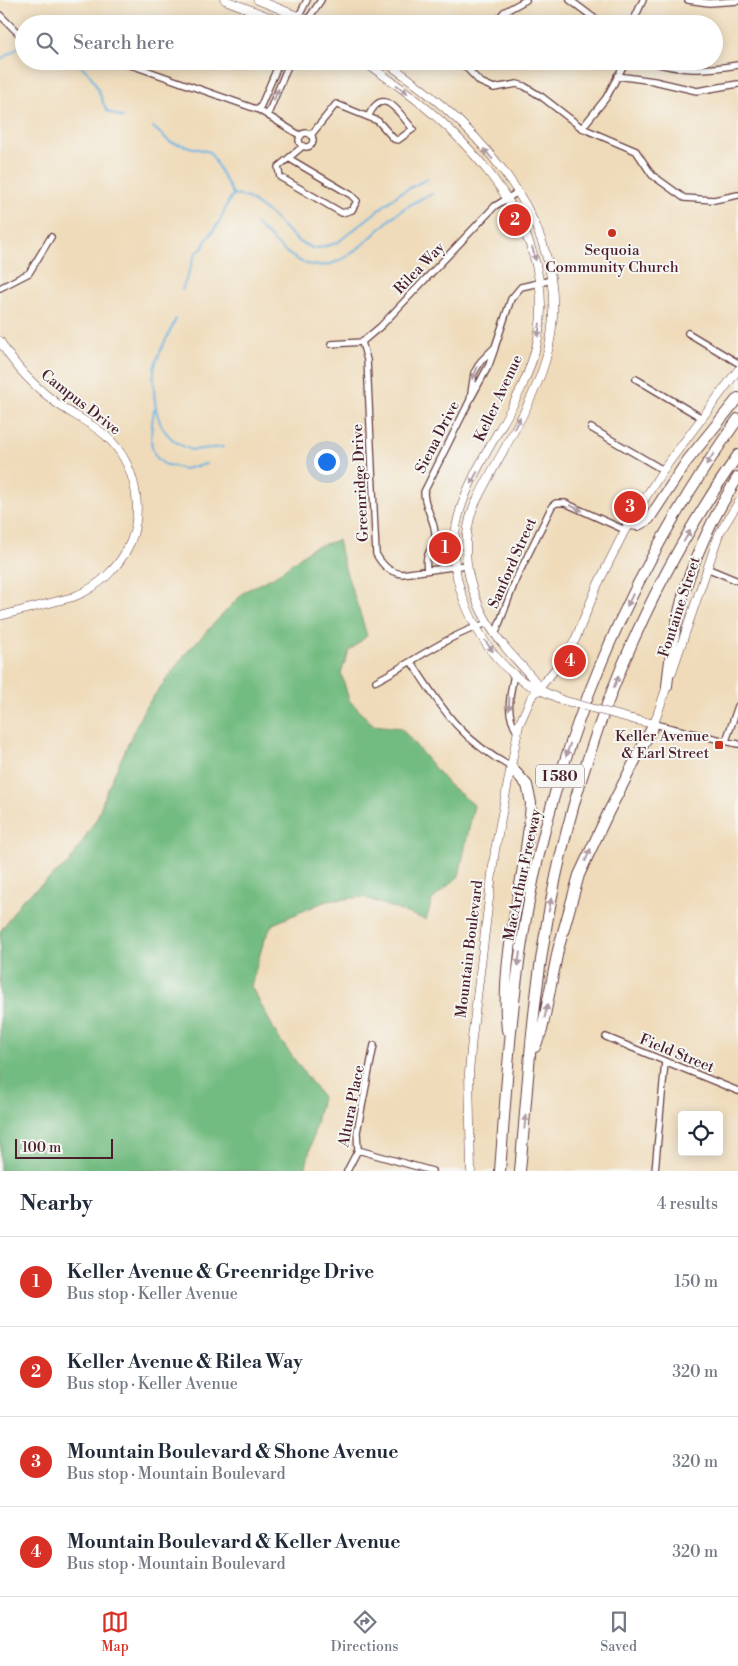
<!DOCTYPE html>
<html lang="en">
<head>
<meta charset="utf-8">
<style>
	body { margin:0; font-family:"Libre Bodoni",serif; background:#f6f6f7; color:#1f2937 }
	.controls { position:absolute; right:15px; bottom:15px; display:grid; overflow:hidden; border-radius:5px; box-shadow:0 2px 12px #0003 }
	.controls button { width:45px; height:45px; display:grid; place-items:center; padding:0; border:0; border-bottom:1px solid #e0e1e3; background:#fff; color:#1f2937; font:25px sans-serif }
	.scale { position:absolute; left:15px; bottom:12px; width:98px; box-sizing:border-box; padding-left:5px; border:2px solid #4a1f2b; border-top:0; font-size:14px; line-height:18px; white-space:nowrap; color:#4a1f2b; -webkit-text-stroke:4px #f6f6f2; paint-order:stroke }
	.you { position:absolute; left:326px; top:461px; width:18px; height:18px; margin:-12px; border:4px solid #fff; border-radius:50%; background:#1a73e8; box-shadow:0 0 0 8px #1a73e833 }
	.badge { display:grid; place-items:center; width:32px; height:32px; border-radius:50%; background:#d93025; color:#fff; font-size:16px; font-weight:700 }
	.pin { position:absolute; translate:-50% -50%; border:2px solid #fff; box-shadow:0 1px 5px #0006 }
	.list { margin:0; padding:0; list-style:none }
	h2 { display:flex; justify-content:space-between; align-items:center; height:65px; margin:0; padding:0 20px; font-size:21px }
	h2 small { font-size:16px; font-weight:400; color:#747a83 }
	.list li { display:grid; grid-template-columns:32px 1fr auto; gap:15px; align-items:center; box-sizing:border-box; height:90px; padding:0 20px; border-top:1px solid #e0e1e3 }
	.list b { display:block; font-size:19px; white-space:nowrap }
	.list p { margin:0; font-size:16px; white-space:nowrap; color:#747a83 }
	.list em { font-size:16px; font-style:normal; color:#747a83 }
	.icon { flex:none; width:28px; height:28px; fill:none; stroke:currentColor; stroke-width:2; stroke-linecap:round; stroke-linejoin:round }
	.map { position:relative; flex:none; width:738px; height:1171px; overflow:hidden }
	.search { position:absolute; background:#fff; box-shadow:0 2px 12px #0003; left:15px; right:15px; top:15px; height:55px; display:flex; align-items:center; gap:12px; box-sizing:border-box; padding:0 18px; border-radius:28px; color:#747a83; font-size:19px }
	.sheet { height:425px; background:#fff }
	nav { display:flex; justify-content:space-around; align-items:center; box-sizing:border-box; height:70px; border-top:1px solid #e0e1e3; background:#fff; font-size:14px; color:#747a83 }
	nav a { display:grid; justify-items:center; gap:2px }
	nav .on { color:#d93025 }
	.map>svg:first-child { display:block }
</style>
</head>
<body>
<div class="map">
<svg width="738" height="1171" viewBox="0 0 738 1171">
	<rect width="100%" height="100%" fill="#f6f6f2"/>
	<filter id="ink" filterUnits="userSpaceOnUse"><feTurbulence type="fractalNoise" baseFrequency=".02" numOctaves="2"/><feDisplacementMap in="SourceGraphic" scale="10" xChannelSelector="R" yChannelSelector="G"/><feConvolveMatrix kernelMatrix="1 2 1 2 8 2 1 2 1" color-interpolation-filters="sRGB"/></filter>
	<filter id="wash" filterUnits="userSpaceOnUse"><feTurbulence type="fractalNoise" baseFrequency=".0096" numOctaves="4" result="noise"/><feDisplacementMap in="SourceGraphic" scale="20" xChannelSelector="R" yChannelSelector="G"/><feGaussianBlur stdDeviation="1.12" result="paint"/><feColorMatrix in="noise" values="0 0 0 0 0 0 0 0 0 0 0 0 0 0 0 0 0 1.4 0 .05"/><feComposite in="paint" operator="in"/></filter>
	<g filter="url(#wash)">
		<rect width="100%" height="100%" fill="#efdbba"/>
		<path fill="#73bc81" stroke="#5e6e56" d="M338 540C344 573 358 603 367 636L349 651 341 673 349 700 373 725 401 728 448 784 474 805 459 876 432 900 426 920 363 897 326 901 273 924 264 940 251 986 278 1037 322 1097 305 1171H0V932L22 900 69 863 97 818 107 790 144 709 187 652 245 591 275 576 312 548Z"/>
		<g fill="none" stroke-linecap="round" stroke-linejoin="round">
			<path stroke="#67b2e0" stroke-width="2" d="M0 60 19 47 24 48
				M70 61C95 69 97 91 107 111L123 118
				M153 127 170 142 210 152 233 194 248 198 270 214 298 241 314 249 337 243 400 193 427 179
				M256 224C271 238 285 255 304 263 340 277 372 234 395 215 407 206 419 199 432 194
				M182 290 196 253 203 248C205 238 213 233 218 224 224 215 225 204 233 195
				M176 319C169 334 160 349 155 365 153 371 154 379 154 385 154 415 160 439 192 450
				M154 409C152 427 145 453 164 464
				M192 450 223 447
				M164 464 184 469 206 464"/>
		</g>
	</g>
	<g filter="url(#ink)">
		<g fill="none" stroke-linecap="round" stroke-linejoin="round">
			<g stroke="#633b40" stroke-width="8">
				<path id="street" d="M570 0 602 24
					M688 0 709 3 738 1
					M0 15 24 39
					M295 24 307 0
					M305 24 321 0
					M495 24 504 12 526 0
					M632 24 643 0
					M111 61 134 66 259 110 301 136
					M460 61 480 82 494 88 517 84 524 86 542 97 582 128 636 151 652 175 684 198 714 200 738 195
					M649 61C680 72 707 70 738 65
					M468 69 472 61
					M617 76 654 81 697 91 738 84
					M259 110 280 61
					M268 114 290 61
					M582 128 606 98 626 61
					M299 140a7 7 0 1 1 14 0a7 7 0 1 1-14 0Z
					M311 135 336 104 378 121 394 139 398 140 413 129C398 112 383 84 368 117
					M290 159 351 195 357 201 352 210 342 213 280 177 278 167 303 146
					M0 288 29 273 51 237
					M688 333 738 363
					M362 342 367 360 376 554C383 566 389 572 402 574L466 565
					M331 344 362 342 381 326 495 206 518 192
					M636 379 702 418
					M471 398 489 365 495 348
					M591 428 663 470
					M709 569 738 581
					M427 570C424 550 434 551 435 536 436 521 424 508 424 492L470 400 474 373 481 361 495 347 511 299 521 287 552 280
					M495 635 516 579 552 506 556 503H565L625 530
					M412 663C443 710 460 739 511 767
					M514 674C510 696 505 712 517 732
					M376 681C413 662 448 635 488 623
					M654 724 738 744
					M726 741 738 706
					M606 1037 738 1091
					M358 1150 432 1171
					M347 1171 358 1150 357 1132 374 1045
					M655 1171 665 1062"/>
			</g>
			<g stroke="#633b40" stroke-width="9">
				<path id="secondary" d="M225 0 287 24
					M258 0 317 24
					M362 61C451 118 557 217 539 333 522 435 418 498 467 608 479 636 498 665 524 682 534 688 550 694 562 700
					M384 61C482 128 583 233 545 362 530 411 495 461 473 508 456 557 472 607 505 647 516 661 530 673 540 688
					M0 341C13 364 30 382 50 398 65 411 84 419 100 431 133 456 145 503 131 541 120 567 99 587 73 597L0 616
					M672 672 719 534 738 503
					M632 719 654 724 668 683
					M471 1171 469 1073 472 1038 495 850 519 725 531 698 562 661 575 640 598 584 625 530 663 470 738 370"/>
			</g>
			<g stroke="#633b40" stroke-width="12">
				<path id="highway" d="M628 524 638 525 649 519 687 461 738 398
					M667 686C675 604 694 547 738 477
					M507 1030C499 952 527 879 531 803L527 785 511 767
					M535 1047 542 1030 558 950 579 875 609 811 654 724
					M500 1171C506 1095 510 1018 522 942 551 753 627 574 738 419
					M520 1171C527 1096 531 1021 543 947 570 772 636 601 738 455"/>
			</g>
			<use href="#street" stroke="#fff" stroke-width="5.5"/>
			<use href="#secondary" stroke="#fff" stroke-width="8"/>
			<use href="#highway" stroke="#fff" stroke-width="10"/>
			<g stroke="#633b40" stroke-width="9" stroke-linecap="butt">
				<path id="secondary-bridge" d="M562 700 632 719"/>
			</g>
			<use href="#secondary-bridge" stroke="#fff" stroke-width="8"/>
		</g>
		<defs><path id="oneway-solid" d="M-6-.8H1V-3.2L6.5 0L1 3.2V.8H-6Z" transform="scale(1.25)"/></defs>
		<g fill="#ae9aa0">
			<use href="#oneway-solid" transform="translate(402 89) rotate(37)"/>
			<use href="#oneway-solid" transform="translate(276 95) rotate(-67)"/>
			<use href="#oneway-solid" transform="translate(488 154) rotate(-131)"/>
			<use href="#oneway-solid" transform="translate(534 254) rotate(75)"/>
			<use href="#oneway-solid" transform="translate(539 330) rotate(98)"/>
			<use href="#oneway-solid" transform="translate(475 373) rotate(114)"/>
			<use href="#oneway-solid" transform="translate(517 423) rotate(-62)"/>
			<use href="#oneway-solid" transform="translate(710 459) rotate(124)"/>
			<use href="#oneway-solid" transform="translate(474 478) rotate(118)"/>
			<use href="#oneway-solid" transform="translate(576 508) rotate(24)"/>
			<use href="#oneway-solid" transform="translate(687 536) rotate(-60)"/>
			<use href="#oneway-solid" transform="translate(630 600) rotate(116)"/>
			<use href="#oneway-solid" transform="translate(489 646) rotate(54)"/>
			<use href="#oneway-solid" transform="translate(616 682) rotate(-68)"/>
			<use href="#oneway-solid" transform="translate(509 704) rotate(93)"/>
			<use href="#oneway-solid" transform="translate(568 750) rotate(108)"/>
			<use href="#oneway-solid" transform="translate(588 855) rotate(-67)"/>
			<use href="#oneway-solid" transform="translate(550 905) rotate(-79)"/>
			<use href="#oneway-solid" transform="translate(519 959) rotate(98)"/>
			<use href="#oneway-solid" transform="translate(546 1011) rotate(-79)"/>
			<use href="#oneway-solid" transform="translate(525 1122) rotate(-85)"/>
		</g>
	</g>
	<g fill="#c8321e" stroke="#f6f6f2" stroke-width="2">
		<circle cx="612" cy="233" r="5"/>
		<rect x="714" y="740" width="10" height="10" rx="2.5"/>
	</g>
	<g text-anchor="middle" stroke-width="4" stroke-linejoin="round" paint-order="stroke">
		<rect fill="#f6f6f2" stroke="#7e6067" stroke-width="1" x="536" y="764.5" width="48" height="23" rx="4"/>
		<g font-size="14" font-weight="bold" fill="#4a1f2b">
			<text x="560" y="781">I 580</text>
		</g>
		<g font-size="15" fill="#4a1f2b" stroke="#f6f6f2">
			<text x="612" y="255">Sequoia<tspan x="612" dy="17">Community Church</tspan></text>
			<text x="709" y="741" text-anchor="end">Keller Avenue<tspan x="709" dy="17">&amp; Earl Street</tspan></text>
		</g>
		<g font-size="15" fill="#4a1f2b" stroke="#f6f6f2">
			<text transform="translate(419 268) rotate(-46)" y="5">Rilea Way</text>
			<text transform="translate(498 398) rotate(-65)" y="5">Keller Avenue</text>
			<text transform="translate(81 402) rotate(38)" y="5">Campus Drive</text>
			<text transform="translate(437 437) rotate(-63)" y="5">Siena Drive</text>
			<text transform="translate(360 483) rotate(-93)" y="5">Greenridge Drive</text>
			<text transform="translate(512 563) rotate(-66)" y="5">Sanford Street</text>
			<text transform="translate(679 607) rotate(-72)" y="5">Fontaine Street</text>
			<text transform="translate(522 875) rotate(-78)" y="5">MacArthur Freeway</text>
			<text transform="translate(469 949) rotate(-83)" y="5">Mountain Boulevard</text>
			<text transform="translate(677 1053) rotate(22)" y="5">Field Street</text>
			<text transform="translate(351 1106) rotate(-79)" y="5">Altura Place</text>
		</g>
	</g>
</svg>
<div class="controls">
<button><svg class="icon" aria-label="locate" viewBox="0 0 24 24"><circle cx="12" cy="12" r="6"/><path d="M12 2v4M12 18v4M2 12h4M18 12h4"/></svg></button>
</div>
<div class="scale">100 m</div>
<div class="you"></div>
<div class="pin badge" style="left:445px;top:548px">1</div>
<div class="pin badge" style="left:515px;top:220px">2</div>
<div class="pin badge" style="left:630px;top:507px">3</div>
<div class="pin badge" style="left:570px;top:661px">4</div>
<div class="search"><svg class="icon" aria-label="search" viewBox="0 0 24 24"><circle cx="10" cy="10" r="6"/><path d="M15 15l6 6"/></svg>Search here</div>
</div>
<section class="sheet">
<h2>Nearby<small>4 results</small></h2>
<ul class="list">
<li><span class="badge">1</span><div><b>Keller Avenue &amp; Greenridge Drive</b><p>Bus stop · Keller Avenue</p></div><em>150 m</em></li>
<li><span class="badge">2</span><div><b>Keller Avenue &amp; Rilea Way</b><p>Bus stop · Keller Avenue</p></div><em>320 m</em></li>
<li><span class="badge">3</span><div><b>Mountain Boulevard &amp; Shone Avenue</b><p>Bus stop · Mountain Boulevard</p></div><em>320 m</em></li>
<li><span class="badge">4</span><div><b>Mountain Boulevard &amp; Keller Avenue</b><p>Bus stop · Mountain Boulevard</p></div><em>320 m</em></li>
</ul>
</section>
<nav>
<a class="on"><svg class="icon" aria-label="map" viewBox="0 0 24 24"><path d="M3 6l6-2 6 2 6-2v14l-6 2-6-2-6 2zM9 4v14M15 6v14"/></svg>Map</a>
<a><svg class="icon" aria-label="directions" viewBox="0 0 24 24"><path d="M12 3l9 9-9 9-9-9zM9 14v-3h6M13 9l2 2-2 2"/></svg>Directions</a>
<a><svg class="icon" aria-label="saved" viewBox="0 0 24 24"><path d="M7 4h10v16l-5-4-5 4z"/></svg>Saved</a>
</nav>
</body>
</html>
